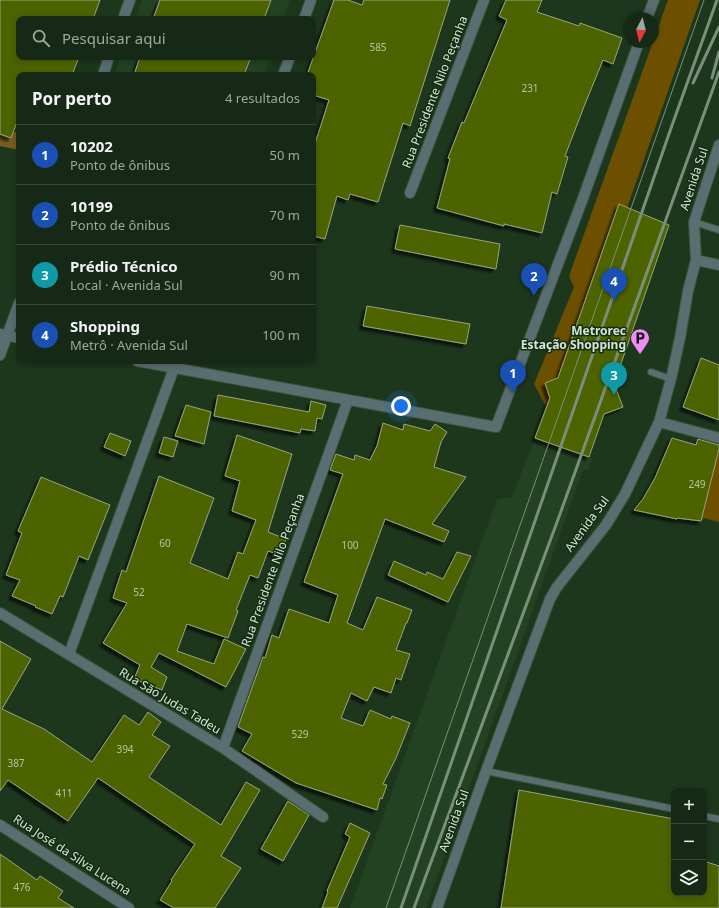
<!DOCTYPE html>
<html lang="pt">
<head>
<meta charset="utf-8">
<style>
	body { margin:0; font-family:"Noto Sans",sans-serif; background:#1f311f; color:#f1f3f6 }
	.controls { position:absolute; right:12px; bottom:12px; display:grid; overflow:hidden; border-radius:8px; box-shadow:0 2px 6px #0003 }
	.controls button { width:36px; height:36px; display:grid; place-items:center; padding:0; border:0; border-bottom:1px solid #354535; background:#162916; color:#f1f3f6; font:20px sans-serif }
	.compass { position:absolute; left:623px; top:12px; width:36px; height:36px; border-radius:50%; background:#162916; box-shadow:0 2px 6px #0003; rotate:187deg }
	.you { position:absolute; left:401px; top:406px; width:14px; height:14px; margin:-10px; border:3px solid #fff; border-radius:50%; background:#1a73e8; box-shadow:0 0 0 6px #1a73e833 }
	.badge { display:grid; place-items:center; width:26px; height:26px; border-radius:50%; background:#8c9099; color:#fff; font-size:13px; font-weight:700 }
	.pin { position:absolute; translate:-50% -33px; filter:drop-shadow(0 1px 2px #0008) }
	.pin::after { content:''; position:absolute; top:21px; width:14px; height:12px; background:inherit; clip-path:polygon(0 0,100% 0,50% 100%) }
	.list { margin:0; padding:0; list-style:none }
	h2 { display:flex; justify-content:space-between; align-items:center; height:52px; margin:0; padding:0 16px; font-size:17px }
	h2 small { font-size:13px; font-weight:400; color:#9ea6a1 }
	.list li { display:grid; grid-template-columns:26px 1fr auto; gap:12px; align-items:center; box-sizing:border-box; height:60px; padding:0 16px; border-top:1px solid #354535 }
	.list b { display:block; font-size:15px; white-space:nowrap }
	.list p { margin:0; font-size:13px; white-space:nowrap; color:#9ea6a1 }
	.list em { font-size:13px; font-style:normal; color:#9ea6a1 }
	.icon { flex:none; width:22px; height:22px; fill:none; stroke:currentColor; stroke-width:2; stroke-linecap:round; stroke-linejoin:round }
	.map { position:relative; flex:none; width:719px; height:908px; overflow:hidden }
	.search { position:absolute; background:#162916; box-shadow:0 2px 6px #0003; left:16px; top:16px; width:300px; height:44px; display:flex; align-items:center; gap:10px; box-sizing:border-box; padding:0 14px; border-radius:8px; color:#9ea6a1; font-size:15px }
	.panel { position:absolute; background:#162916; box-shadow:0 2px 6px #0003; left:16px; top:72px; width:300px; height:292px; border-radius:8px }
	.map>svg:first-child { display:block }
</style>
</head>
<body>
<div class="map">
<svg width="719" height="908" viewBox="0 0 719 908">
	<defs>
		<filter id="shadow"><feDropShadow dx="-3.5" dy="3.5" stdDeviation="1" flood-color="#0009"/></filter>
	</defs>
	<rect width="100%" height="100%" fill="#1d371d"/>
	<path fill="#224222" d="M142 0H290L284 19H135Z
		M121 57H270L264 75H114Z
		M535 438 592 458 588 470H583L426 908H350L497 499 512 497Z"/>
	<path fill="#6d4f00" d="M668 0H700L627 208 619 205 558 378 545 383 550 398 547 408 534 384 574 287 569 276Z
		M719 449V522L704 518 701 521Z"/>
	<path fill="#785c21" d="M0 128 19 133V150L0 146Z"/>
	<path fill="#4d6304" stroke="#97a57e" filter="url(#shadow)" d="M0 0H100L93 19H19V57H79L72 75H19V117L11 138 0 134Z
		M160 0H271L264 19H153Z
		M334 0H348L362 5 364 0H450L410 126 403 123 378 202 350 194 348 200 337 196 325 239 313 236V150L329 100 313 95V75H307Z
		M506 0H542L537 12 579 26 580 23 622 38 613 64 603 60 585 104 565 156 568 157 557 194 552 192 542 233 504 224V226L437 208 450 159 448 158 462 122 464 123 507 20 499 16Z
		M140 57H251L244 75H134Z
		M619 204 669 225 614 384 623 407 604 414 589 457 535 438 550 398 545 383 558 378Z
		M400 225 500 244 496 269 395 249Z
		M367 306 470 324 466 344 363 326Z
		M701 358 719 365V420L683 407Z
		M218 395 309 412 311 401 326 405 322 419 317 418 315 431 301 429 300 433 214 416Z
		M186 405 211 412 204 444 175 436Z
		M383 423 403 430 404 424 430 431 435 424 447 432 441 442 434 467 466 477 432 524 449 531 444 542 385 519 347 623 363 630 377 597 412 610 407 623H406L396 650 410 654 401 680 396 678 391 693 374 687 367 701 351 693 341 718 363 726 370 710 391 719 392 716 410 723 396 758 383 784 387 785 382 799 380 798 377 810 296 783 242 751 252 734 238 727 263 657 265 658 272 635 279 638 289 609 329 623 338 595 304 582 343 474 330 470 336 454 354 460 355 455 370 460 377 446Z
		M110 433 131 441 125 456 104 447Z
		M237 435 292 454 268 532 286 539 280 555 268 551 258 578 250 575 236 610 238 611 228 638 187 624 177 651 214 664 224 639 246 649 226 687 159 653 151 667 167 677 162 690 134 679 140 665 103 643 127 603 113 598 122 570 126 572 159 476 214 498 190 563 228 579 238 552 243 554 256 520 232 511 240 481 225 476Z
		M164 437 178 441 173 457 159 453Z
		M672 438 696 445 698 439 719 445V449L701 521 677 518V519L634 510 643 499 655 478Z
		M41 477 110 505 88 560 79 556 63 597 60 596 52 614 35 607 36 606 12 596 20 580 6 575 22 533 18 531Z
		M457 552 471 556 448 602 388 575 394 561 426 575 427 572 443 579Z
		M0 641 31 659 2 709 44 729 92 762 124 715 139 725 148 712 161 722 152 735 170 746 149 777 221 825 246 782 260 790 221 856 241 868 215 908H174L160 900 172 881 171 880 195 844 98 778 68 821 8 780 0 791Z
		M519 790 674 819V893H704V861L719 866V908H501Z
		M288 801 309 815 283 861 261 849Z
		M350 823 370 833 337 908H322L328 892 327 891 350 837 345 834Z
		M0 854 37 880 40 876 63 891 58 898 74 908H0Z"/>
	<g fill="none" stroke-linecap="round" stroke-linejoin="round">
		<g stroke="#3a533a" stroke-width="8">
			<path id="lane" d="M694 222 719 230
				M651 372 671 379
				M486 771 674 809
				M704 816 719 819"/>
		</g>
		<g stroke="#3a533a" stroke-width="12">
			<path id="street" d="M647 18 654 0
				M123 19 130 0
				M304 19 311 0
				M103 75 109 57
				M283 75 290 57
				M410 193 484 0
				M696 260 719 265
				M0 334 19 338
				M0 355 19 303
				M137 361 496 427 582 201 639 42
				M659 422 719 438
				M0 613 223 748 323 817
				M69 654 174 368
				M223 748 348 400
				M0 825 129 908
				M437 908 486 771 550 599 557 587 606 525 625 494 659 422 671 379 680 338 688 291 696 260 694 222 719 145"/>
		</g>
		<use href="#lane" stroke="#596e71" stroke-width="6"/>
		<use href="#street" stroke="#596e71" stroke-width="10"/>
		<path stroke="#7a8f79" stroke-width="1" d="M386 908 704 0"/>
		<path stroke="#7a8f79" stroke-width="3" d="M712 78 719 52
			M693 83 719 27
			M401 908 670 131 717 0
			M414 908 560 514 719 72"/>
	</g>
	<defs>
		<g id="parking-pin" transform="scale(1)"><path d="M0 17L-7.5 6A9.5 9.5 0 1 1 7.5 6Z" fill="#ee8cf8" stroke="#132d13"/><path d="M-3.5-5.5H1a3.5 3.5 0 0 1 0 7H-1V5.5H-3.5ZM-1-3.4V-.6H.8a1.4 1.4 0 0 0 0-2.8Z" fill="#111"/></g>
	</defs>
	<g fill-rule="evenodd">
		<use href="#parking-pin" x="640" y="338"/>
	</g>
	<g text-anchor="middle" stroke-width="3" stroke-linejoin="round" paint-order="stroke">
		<g font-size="10" fill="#b3c4a0">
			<text x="378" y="51">585</text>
			<text x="530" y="92">231</text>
			<text x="697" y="488">249</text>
			<text x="165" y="547">60</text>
			<text x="350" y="549">100</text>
			<text x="139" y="596">52</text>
			<text x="300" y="738">529</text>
			<text x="125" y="753">394</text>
			<text x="16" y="767">387</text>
			<text x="64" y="797">411</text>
			<text x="22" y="891">476</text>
		</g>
		<g font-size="12" fill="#d5e5d4" stroke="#132d13">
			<text transform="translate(435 92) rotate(-69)" y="4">Rua Presidente Nilo Peçanha</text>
			<text transform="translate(694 179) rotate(-72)" y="4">Avenida Sul</text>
			<text transform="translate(587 524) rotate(-54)" y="4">Avenida Sul</text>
			<text transform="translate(273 570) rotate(-70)" y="4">Rua Presidente Nilo Peçanha</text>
			<text transform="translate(170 701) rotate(31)" y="4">Rua São Judas Tadeu</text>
			<text transform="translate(454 821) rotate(-70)" y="4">Avenida Sul</text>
			<text transform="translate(72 855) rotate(33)" y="4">Rua José da Silva Lucena</text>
		</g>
		<g font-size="12" font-weight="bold" fill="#d5e5d4" stroke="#132d13" text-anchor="end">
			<text x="626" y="335">Metrorec<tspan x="626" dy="14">Estação Shopping</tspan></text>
		</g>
	</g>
</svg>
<div class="controls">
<button>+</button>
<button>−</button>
<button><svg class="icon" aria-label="layers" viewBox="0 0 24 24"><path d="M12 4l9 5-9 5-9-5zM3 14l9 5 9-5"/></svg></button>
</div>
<svg class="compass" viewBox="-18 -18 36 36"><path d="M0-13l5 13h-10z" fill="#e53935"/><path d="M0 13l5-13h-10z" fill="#9ea6a1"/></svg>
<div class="you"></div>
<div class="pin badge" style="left:513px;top:393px;background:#1a4fb4">1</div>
<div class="pin badge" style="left:534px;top:296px;background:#1a4fb4">2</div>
<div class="pin badge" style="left:614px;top:395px;background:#0f9aa8">3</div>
<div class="pin badge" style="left:614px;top:301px;background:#1a4fb4">4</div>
<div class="search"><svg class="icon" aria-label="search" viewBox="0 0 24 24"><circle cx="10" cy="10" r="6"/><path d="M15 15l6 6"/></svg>Pesquisar aqui</div>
<section class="panel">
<h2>Por perto<small>4 resultados</small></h2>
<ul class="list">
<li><span class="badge" style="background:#1a4fb4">1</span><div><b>10202</b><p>Ponto de ônibus</p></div><em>50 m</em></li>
<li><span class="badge" style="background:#1a4fb4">2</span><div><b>10199</b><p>Ponto de ônibus</p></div><em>70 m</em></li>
<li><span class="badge" style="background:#0f9aa8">3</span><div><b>Prédio Técnico</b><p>Local · Avenida Sul</p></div><em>90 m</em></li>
<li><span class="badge" style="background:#1a4fb4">4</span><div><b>Shopping</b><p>Metrô · Avenida Sul</p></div><em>100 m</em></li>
</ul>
</section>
</div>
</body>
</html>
